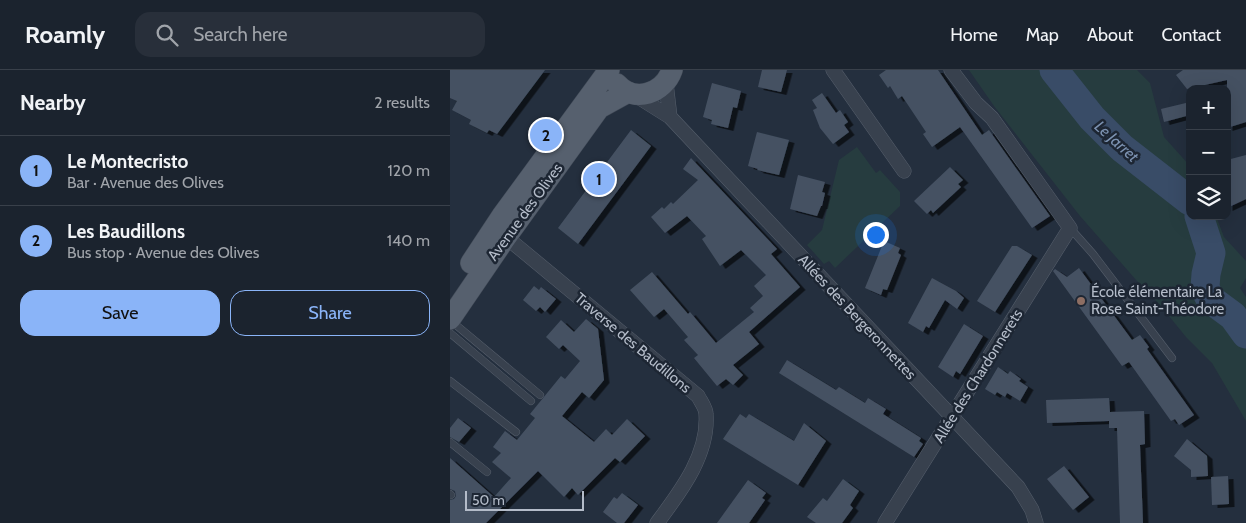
<!DOCTYPE html>
<html lang="en">
<head>
<meta charset="utf-8">
<style>
	body { margin:0; font-family:Cabin,sans-serif; background:#282f3a; color:#f1f3f6 }
	.controls { position:absolute; right:15px; top:15px; display:grid; overflow:hidden; border-radius:10px; box-shadow:0 5px 20px #0002 }
	.controls button { width:45px; height:45px; display:grid; place-items:center; padding:0; border:0; border-bottom:1px solid #39404a; background:#1b232e; color:#f1f3f6; font:25px sans-serif }
	.scale { position:absolute; left:15px; bottom:12px; width:119px; box-sizing:border-box; padding-left:5px; border:2px solid #b4bcc9; border-top:0; font-size:14px; line-height:18px; white-space:nowrap; color:#b4bcc9; -webkit-text-stroke:4px #1d2633; paint-order:stroke }
	.you { position:absolute; left:425px; top:164px; width:18px; height:18px; margin:-12px; border:4px solid #fff; border-radius:50%; background:#1a73e8; box-shadow:0 0 0 8px #1a73e833 }
	.badge { display:grid; place-items:center; width:32px; height:32px; border-radius:50%; background:#8ab4f8; color:#111; font-size:16px; font-weight:700 }
	.pin { position:absolute; translate:-50% -50%; border:2px solid #fff; box-shadow:0 1px 5px #0006 }
	.list { margin:0; padding:0; list-style:none }
	h2 { display:flex; justify-content:space-between; align-items:center; height:65px; margin:0; padding:0 20px; font-size:21px }
	h2 small { font-size:16px; font-weight:400; color:#a0a4aa }
	.list li { display:grid; grid-template-columns:32px 1fr auto; gap:15px; align-items:center; box-sizing:border-box; height:70px; padding:0 20px; border-top:1px solid #39404a }
	.list b { display:block; font-size:19px; white-space:nowrap }
	.list p { margin:0; font-size:16px; white-space:nowrap; color:#a0a4aa }
	.list em { font-size:16px; font-style:normal; color:#a0a4aa }
	.actions { display:flex; gap:10px; padding:15px 20px }
	.actions a { flex:1; padding:11px 0; border:1px solid #8ab4f8; border-radius:15px; text-align:center; font-size:18px; color:#8ab4f8 }
	.actions .main { background:#8ab4f8; color:#111 }
	.icon { flex:none; width:28px; height:28px; fill:none; stroke:currentColor; stroke-width:2; stroke-linecap:round; stroke-linejoin:round }
	.map { position:relative; flex:none; width:796px; height:453px; overflow:hidden }
	header { display:flex; align-items:center; gap:30px; box-sizing:border-box; height:70px; padding:0 25px; background:#1b232e; border-bottom:1px solid #39404a }
	header strong { font-size:24px }
	nav { display:flex; gap:28px; margin-inline-start:auto; font-size:18px }
	.search { width:350px; height:45px; background:#282f3a; display:flex; align-items:center; gap:12px; box-sizing:border-box; padding:0 18px; border-radius:15px; color:#a0a4aa; font-size:19px }
	main { display:flex }
	aside { flex:1; background:#1b232e }
	.map>svg:first-child { display:block }
</style>
</head>
<body>
<header>
<strong>Roamly</strong>
<div class="search"><svg class="icon" aria-label="search" viewBox="0 0 24 24"><circle cx="10" cy="10" r="6"/><path d="M15 15l6 6"/></svg>Search here</div>
<nav><a>Home</a><a>Map</a><a>About</a><a>Contact</a></nav>
</header>
<main>
<aside>
<h2>Nearby<small>2 results</small></h2>
<ul class="list">
<li><span class="badge">1</span><div><b>Le Montecristo</b><p>Bar · Avenue des Olives</p></div><em>120 m</em></li>
<li><span class="badge">2</span><div><b>Les Baudillons</b><p>Bus stop · Avenue des Olives</p></div><em>140 m</em></li>
</ul>
<div class="actions"><a class="main">Save</a><a>Share</a></div>
</aside>
<div class="map">
<svg width="796" height="453" viewBox="0 0 796 453">
	<defs>
		<filter id="shadow"><feDropShadow dx="5.5" dy="3" stdDeviation="0" flood-color="#0009"/></filter>
	</defs>
	<rect width="100%" height="100%" fill="#242f3e"/>
	<path fill="#263c3f" d="M519 0H687L700 13 714 67 740 96V146H766L774 167 796 191V208L790 218 796 227V351L762 293 736 267 710 235 687 211 630 146 544 36Z
		M407 77 426 103 430 100 450 122V136L385 198 379 191 374 194 357 175 372 160 389 90Z"/>
	<g fill="none" stroke-linecap="round" stroke-linejoin="round">
		<path stroke="#394c67" stroke-width="29" d="M604 0 642 48 672 78 740 131
			M749 146 761 183 756 204 755 217 758 225 764 232 783 246 796 264"/>
	</g>
	<path fill="#455162" filter="url(#shadow)" d="M0 0H95L47 64 39 60 37 63 19 54 21 50 2 40 7 31 0 28Z
		M312 0H337L331 22 308 17Z
		M436 0H488L532 65 539 60 600 146 582 158 510 57 482 77 473 64 476 62 452 26 448 29 440 16 438 18 429 5Z
		M733 0H796V52L777 58V10L737 19 726 5Z
		M262 13 291 21 287 38 283 37 278 58 261 54 262 50 253 47Z
		M372 23 386 43 390 40 398 52 394 55 399 62 383 74 370 58 363 40 367 38 362 30Z
		M740 32V45L714 52 711 39Z
		M181 60 201 76 128 174 108 158Z
		M307 62 339 70 329 105 307 100 308 99 298 96Z
		M796 85V129L777 138V90Z
		M241 88 327 179 321 184 350 217 299 262 309 274 283 295 293 305 283 315 276 309 267 316 244 288 248 285 234 270 238 267 214 239 204 247 180 220 202 202 238 244 240 242 266 273 304 242 300 238 313 226 304 216 316 205 291 180 270 196 252 169 256 166 237 146 215 163 201 147 212 137 214 139 221 132 223 134 248 110 233 99Z
		M500 97 513 110 508 114 511 117 483 143 481 140 477 144 464 131Z
		M348 105 375 112 372 122 375 123 372 136H371L367 146 340 139Z
		M434 171 450 178 448 183 451 185 437 220 433 219 431 225 415 218Z
		M562 176H567L582 185 545 242 527 231Z
		M629 198 682 270 690 265 699 277 697 279 744 345 729 355 725 349 721 351 679 292 672 296 603 201 605 199 617 207Z
		M482 208 506 221 514 228 507 239 495 230 479 258 476 256 473 262 458 253Z
		M84 216 89 220 91 217 106 229 95 242 90 237 86 241 73 230Z
		M136 249 148 259 154 310 139 328 132 322 112 346 144 372 156 359 162 365 177 349 195 366 170 392 165 388 128 425 122 418 114 427 88 401 36 453H0V430L4 429 6 426 5 421 0 419V388L44 427 61 408 42 392 51 383 43 377 55 361 67 370 85 348 80 344 111 306 115 309 130 291 113 275 109 279 96 267 111 250 124 262Z
		M514 254 533 266 510 304 506 301 503 307 488 297Z
		M337 290 386 320 389 317 415 333 418 328 436 339 433 344 471 368 469 371 473 374 464 387 329 303Z
		M548 297 558 304 560 301 571 309 569 311 578 317 570 331 557 323 555 327 547 322 545 325 535 319Z
		M659 328 660 342 694 341 695 374 690 375 693 453H670L667 358H659V351L597 353 596 330Z
		M290 344 296 348 299 344 344 371 354 353 376 371 348 415 273 369Z
		M8 348 21 358 9 372 0 367V358Z
		M737 369 757 386 758 406 741 407V400L724 386Z
		M614 396 639 427 623 440 597 409Z
		M778 406 779 434 762 435 761 407Z
		M393 409 409 421 400 435 403 438 392 453H366L357 447 373 428 377 431Z
		M298 410 316 423 312 428 315 430 299 453H267Z
		M172 423 188 435 174 453H167L153 442 164 427 167 429Z"/>
	<g fill="none" stroke-linecap="round" stroke-linejoin="round">
		<g stroke="#565f6c" stroke-width="8">
			<path id="service" d="M620 158 643 184 722 288
				M0 250 90 325
				M0 263 81 331
				M0 311 66 362
				M0 372 37 402
				M0 424 1 425"/>
		</g>
		<g stroke="#565f6c" stroke-width="15">
			<path id="minor" d="M383 0 454 101
				M216 13 220 47
				M185 25 220 47 568 417 582 440 586 453
				M56 167 248 326C251 332 256 338 256 344 259 385 230 422 207 453
				M435 453 620 158 542 48 526 33 501 0"/>
		</g>
		<g stroke="#414a57" stroke-width="22">
			<path id="primary" d="M167 14C185 34 214 23 222 0
				M21 193 52 146 159 0
				M0 249 56 167 149 38 178 22"/>
		</g>
		<use href="#service" stroke="#38414e" stroke-width="7"/>
		<use href="#minor" stroke="#38414e" stroke-width="14"/>
		<use href="#primary" stroke="#56606e" stroke-width="21"/>
	</g>
	<circle fill="#8d6e63" stroke="#1d2633" stroke-width="2" cx="631" cy="231" r="5"/>
	<g text-anchor="middle" stroke-width="5" stroke-linejoin="round" paint-order="stroke">
		<g font-size="15" fill="#b4bcc9" stroke="#1d2633">
			<text transform="translate(75 142) rotate(-54)" y="5">Avenue des Olives</text>
			<text transform="translate(407 247) rotate(47)" y="5">Allées des Bergeronnettes</text>
			<text transform="translate(183 273) rotate(40)" y="5">Traverse des Baudillons</text>
			<text transform="translate(528 306) rotate(-58)" y="5">Allée des Chardonnerets</text>
		</g>
		<g font-size="15" fill="#b4bcc9" stroke="#1d2633" text-anchor="start">
			<text x="641" y="227">École élémentaire La<tspan x="641" dy="17">Rose Saint-Théodore</tspan></text>
		</g>
		<g font-size="16" font-style="italic" fill="#7c92b1" stroke="#1d2633">
			<text transform="translate(667 71) rotate(42)" y="6">Le Jarret</text>
		</g>
	</g>
</svg>
<div class="controls">
<button>+</button>
<button>−</button>
<button><svg class="icon" aria-label="layers" viewBox="0 0 24 24"><path d="M12 4l9 5-9 5-9-5zM3 14l9 5 9-5"/></svg></button>
</div>
<div class="scale">50 m</div>
<div class="you"></div>
<div class="pin badge" style="left:149px;top:109px">1</div>
<div class="pin badge" style="left:96px;top:65px">2</div>
</div>
</main>
</body>
</html>
